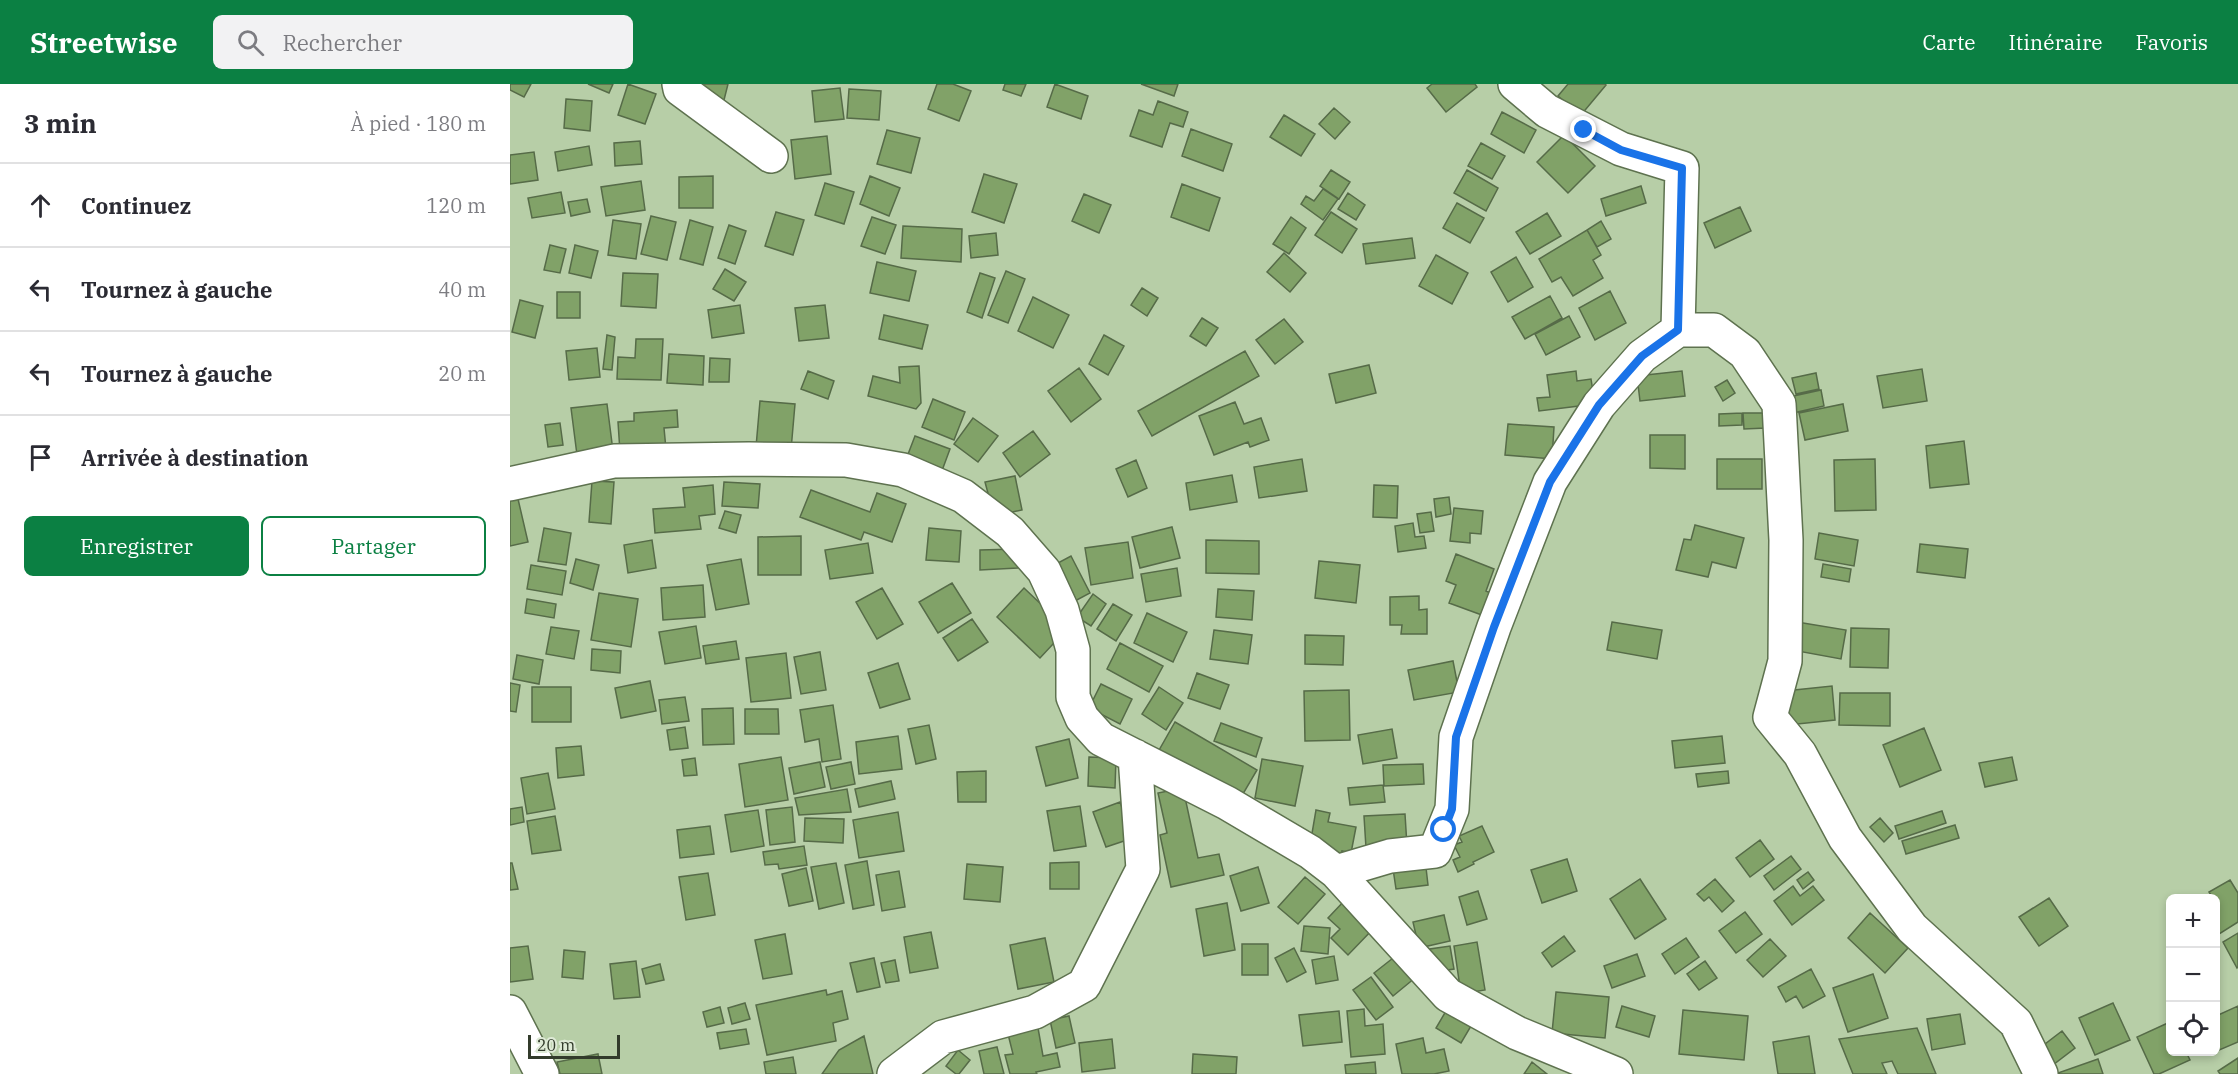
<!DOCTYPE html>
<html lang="fr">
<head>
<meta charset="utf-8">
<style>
	body { margin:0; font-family:"IBM Plex Serif",serif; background:#f2f2f3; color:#2b2b33 }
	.controls { position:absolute; right:18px; bottom:18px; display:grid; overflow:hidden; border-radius:9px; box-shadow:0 3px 9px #0003 }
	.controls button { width:54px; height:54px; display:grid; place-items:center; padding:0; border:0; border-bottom:2px solid #e1e1e2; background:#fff; color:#2b2b33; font:30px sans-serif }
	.scale { position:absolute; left:18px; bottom:15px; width:92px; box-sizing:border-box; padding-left:6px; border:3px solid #323b2b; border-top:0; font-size:16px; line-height:21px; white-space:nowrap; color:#323b2b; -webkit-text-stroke:4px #deead6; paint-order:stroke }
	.stop { position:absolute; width:18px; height:18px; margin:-14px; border:4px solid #1a73e8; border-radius:50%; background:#fff }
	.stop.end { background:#1a73e8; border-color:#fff; box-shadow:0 2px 6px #0008 }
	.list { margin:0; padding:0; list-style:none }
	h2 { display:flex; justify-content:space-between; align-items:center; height:78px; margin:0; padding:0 24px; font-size:26px }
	h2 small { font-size:20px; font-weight:400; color:#7c7c81 }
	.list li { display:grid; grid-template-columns:39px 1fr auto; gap:18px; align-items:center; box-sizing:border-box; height:84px; padding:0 24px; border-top:2px solid #e1e1e2 }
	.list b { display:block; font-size:22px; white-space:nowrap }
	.list em { font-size:20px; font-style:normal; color:#7c7c81 }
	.actions { display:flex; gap:12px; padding:18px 24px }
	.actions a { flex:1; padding:14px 0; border:2px solid #0b8043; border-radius:9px; text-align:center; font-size:21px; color:#0b8043 }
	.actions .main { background:#0b8043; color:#fff }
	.icon { flex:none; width:33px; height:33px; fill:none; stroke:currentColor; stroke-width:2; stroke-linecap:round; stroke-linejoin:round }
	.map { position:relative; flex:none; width:1728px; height:990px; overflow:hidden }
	header { display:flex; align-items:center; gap:36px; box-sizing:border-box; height:84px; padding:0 30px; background:#0b8043; color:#fff }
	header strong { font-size:28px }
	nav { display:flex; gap:33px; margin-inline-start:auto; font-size:21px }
	.search { width:420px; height:54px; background:#f2f2f3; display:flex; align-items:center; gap:15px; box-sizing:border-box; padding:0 21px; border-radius:9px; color:#7c7c81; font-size:22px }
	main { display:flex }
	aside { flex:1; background:#fff }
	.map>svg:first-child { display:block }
</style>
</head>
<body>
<header>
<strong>Streetwise</strong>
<div class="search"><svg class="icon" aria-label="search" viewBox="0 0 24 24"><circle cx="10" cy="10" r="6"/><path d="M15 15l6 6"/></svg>Rechercher</div>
<nav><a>Carte</a><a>Itinéraire</a><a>Favoris</a></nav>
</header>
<main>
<aside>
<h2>3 min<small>À pied · 180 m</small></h2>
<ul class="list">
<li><svg class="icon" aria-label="ahead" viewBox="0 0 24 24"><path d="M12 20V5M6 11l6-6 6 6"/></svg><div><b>Continuez</b></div><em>120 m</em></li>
<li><svg class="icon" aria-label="left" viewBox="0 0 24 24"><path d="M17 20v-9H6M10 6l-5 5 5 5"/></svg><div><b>Tournez à gauche</b></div><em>40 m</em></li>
<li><svg class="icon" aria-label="left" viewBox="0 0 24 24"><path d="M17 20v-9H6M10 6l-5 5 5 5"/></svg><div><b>Tournez à gauche</b></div><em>20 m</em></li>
<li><svg class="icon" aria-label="arrive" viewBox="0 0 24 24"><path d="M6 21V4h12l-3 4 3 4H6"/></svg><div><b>Arrivée à destination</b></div></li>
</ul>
<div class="actions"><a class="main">Enregistrer</a><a>Partager</a></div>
</aside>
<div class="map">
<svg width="1728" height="990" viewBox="0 0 1728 990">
	<rect width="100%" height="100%" fill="#b7cea7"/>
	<path fill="#81a268" stroke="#566b48" stroke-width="1.5" d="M0 0H21L14 13 0 6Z
		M78 0H103L99 9Z
		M118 0 146 10 135 40 108 31Z
		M192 0H218L214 16 190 10Z
		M427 0H443L461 7 449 37 418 25Z
		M495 0H516L511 12 493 6Z
		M545 0 578 12 571 35 537 23Z
		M631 0H668L664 12Z
		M922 0H965L967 3 936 28 917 4Z
		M1058 0H1095L1096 1 1071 31 1048 12Z
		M330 4 334 35 305 38 302 7Z
		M339 5 371 7 369 36 337 34Z
		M56 15 82 17 80 47 54 44Z
		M648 17 678 28 673 43 660 39 652 63 620 52 629 26 643 31Z
		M824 24 840 38 825 55 809 40Z
		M992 28 1026 46 1014 69 981 50Z
		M774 31 805 50 791 72 760 53Z
		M681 45 722 60 713 87 672 72Z
		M377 46 410 54 401 89 367 80Z
		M1054 51 1085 82 1058 109 1027 78Z
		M317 52 321 90 285 95 281 56Z
		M130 57 132 80 105 82 104 59Z
		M971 59 995 72 982 95 958 82Z
		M79 62 82 81 48 87 45 68Z
		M24 68 28 96 0 100V71Z
		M821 86 840 98 829 115 810 102Z
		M957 86 988 104 976 127 944 109Z
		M474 90 507 100 494 139 462 128Z
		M203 92V124H169V93Z
		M360 92 390 104 379 132 350 120Z
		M131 97 135 126 96 132 91 103Z
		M315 99 344 108 334 140 305 131Z
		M672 100 710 114 699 147 661 133Z
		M1131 102 1136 119 1096 132 1091 115Z
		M813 105 828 115 813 136 791 120 796 112 804 117Z
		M51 108 55 129 22 134 18 114Z
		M838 109 855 121 846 136 828 125Z
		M574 110 601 121 589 149 562 137Z
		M77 115 80 128 61 132 58 118Z
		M947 119 974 134 960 159 933 144Z
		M1230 123 1241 147 1205 164 1194 139Z
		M266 128 294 136 283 171 255 162Z
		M821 128 847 145 832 169 805 151Z
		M1037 129 1051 152 1020 170 1006 148Z
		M141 132 166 138 157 176 131 170Z
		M362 133 386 141 375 170 351 162Z
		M781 133 796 144 779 170 763 160Z
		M103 136 131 140 126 175 98 171Z
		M180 136 203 143 193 181 170 175Z
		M1091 137 1101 155 1087 163 1077 146Z
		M219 141 236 147 225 180 208 174Z
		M393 142 452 145 451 178 391 174Z
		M1077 146 1091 171 1083 176 1093 194 1063 212 1051 193 1042 198 1029 175Z
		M486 149 488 171 461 174 459 152Z
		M902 154 905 174 856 180 853 160Z
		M40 161 56 165 50 189 34 186Z
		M65 161 88 167 81 194 59 189Z
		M774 169 796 189 780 208 757 188Z
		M926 171 958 189 942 220 909 202Z
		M1006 173 1023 203 998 218 981 188Z
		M367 178 406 187 399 217 360 209Z
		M215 185 236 198 224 217 203 205Z
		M496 187 515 195 498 239 478 231Z
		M113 189 148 190 146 224 111 222Z
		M470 189 485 194 472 234 457 228Z
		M632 204 648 214 637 232 621 221Z
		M1100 207 1116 239 1085 256 1069 224Z
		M47 208H70V234H47Z
		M1040 212 1052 234 1015 255 1002 233Z
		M523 213 559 231 543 264 508 247Z
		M10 216 33 222 25 254 2 248Z
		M230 221 234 249 202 254 198 226Z
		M315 221 319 254 289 257 285 224Z
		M374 231 418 241 412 265 369 255Z
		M1059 232 1070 253 1036 271 1025 250Z
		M692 234 708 244 696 262 680 252Z
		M774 235 793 258 765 280 746 256Z
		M97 251 105 253 102 286 93 285Z
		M594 251 614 262 598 291 579 280Z
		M126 255H153L151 296 107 295 108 273 125 274Z
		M87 264 90 293 59 296 56 267Z
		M735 267 749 292 642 352 628 327Z
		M159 270 194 272 193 301 157 299Z
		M200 274 220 275 219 298H199Z
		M859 281 866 309 826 319 819 290Z
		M409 282 411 319 406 325 358 312 363 292 390 299 389 283Z
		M569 284 591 315 561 338 538 307Z
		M1412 285 1417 317 1373 324 1367 292Z
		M298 287 324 297 318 315 291 305Z
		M1066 287 1067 297 1081 295 1085 320 1029 327 1027 314 1040 313 1037 291Z
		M1172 287 1175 312 1130 317 1127 292Z
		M1306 289 1309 305 1286 310 1282 294Z
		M1217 296 1225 309 1213 317 1205 303Z
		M1311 306 1314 322 1283 329 1279 313Z
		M423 315 455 328 444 356 412 343Z
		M250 317 285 320 281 366 246 363Z
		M725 318 734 340 751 334 759 356 740 363 738 358 704 371 689 332Z
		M97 320 103 367 67 371 61 324Z
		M1333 320 1338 347 1295 356 1289 329Z
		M167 326 168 343 154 344 156 365 110 368 108 338 124 337V329Z
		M1232 329V341L1209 342V330Z
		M1233 329H1255L1256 344 1234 345Z
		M463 334 488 352 468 378 444 360Z
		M50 339 53 361 38 363 35 341Z
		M998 340 1044 343 1042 375 995 371Z
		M523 347 540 370 510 393 493 369Z
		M1140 351H1175V385L1140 384Z
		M405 352 440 365 430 392 395 378Z
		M1454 357 1459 400 1420 404 1416 362Z
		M792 375 797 407 749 414 744 383Z
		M1207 375H1252V405H1207Z
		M1365 375 1366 426 1325 427 1324 376Z
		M626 376 637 404 618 413 606 385Z
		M722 391 727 418 680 426 676 399Z
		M505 392 512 426 484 432 475 398Z
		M82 397 104 398 101 440 79 438Z
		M214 398 250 400 248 424 212 422Z
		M203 401 205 430 189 432 191 445 145 449 143 425 175 423 173 404Z
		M864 401 888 402 887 434 863 433Z
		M301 406 360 428 367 409 396 420 382 458 354 448 351 456 290 433Z
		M939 413 941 430 926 433 924 415Z
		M8 415 18 458 0 462V416Z
		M944 424 973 427 971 450 960 449V459L940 457Z
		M215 427 231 431 226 449 209 444Z
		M921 428 924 447 910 449 907 430Z
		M903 439 905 453 914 452 916 464 888 468 885 442Z
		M1185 441 1234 454 1226 484 1202 478 1198 493 1166 486 1174 455 1181 456Z
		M662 443 670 474 630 484 622 453Z
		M34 444 61 449 56 481 28 477Z
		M419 444 451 447 449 478 416 476Z
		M1309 449 1348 456 1344 482 1305 475Z
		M291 452V491H248V453Z
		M142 456 146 484 118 489 114 461Z
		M696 456 749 457V490L696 489Z
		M618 458 623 494 581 501 575 464Z
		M358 459 363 489 320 495 315 466Z
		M1410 460 1458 465 1455 494 1407 488Z
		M507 465 508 484 470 486V466Z
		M946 470 984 485 976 507 988 512 980 534 939 519 946 501 936 497Z
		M561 472 580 509 565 517 546 480Z
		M66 475 89 481 83 506 60 499Z
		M231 475 239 520 206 526 197 481Z
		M809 477 850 481 846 519 805 514Z
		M1313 480 1341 485 1339 498 1311 493Z
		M21 481 56 487 52 511 17 505Z
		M667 484 671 512 636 518 631 490Z
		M442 499 461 529 428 549 409 518Z
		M193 501 195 533 153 536 151 504Z
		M372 504 393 540 367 555 346 518Z
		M514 504 557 545 530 574 487 533Z
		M708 505 744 507 742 536 706 533Z
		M89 509 128 515 121 563 81 556Z
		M583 510 596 520 581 542 567 533Z
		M909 512V526L917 525V550H891L892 541H880V513Z
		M17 515 46 520 44 534 15 529Z
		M603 520 622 531 606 557 587 545Z
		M637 529 677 548 663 578 624 559Z
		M462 535 478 558 448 577 433 554Z
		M1102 538 1152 546 1147 575 1097 566Z
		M1287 538 1336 546 1331 575 1282 566Z
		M186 542 191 574 155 580 149 548Z
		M41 543 69 547 64 575 36 570Z
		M1341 544 1379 545 1378 584 1340 583Z
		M704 546 742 551 738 580 700 575Z
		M795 551 834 552 833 581 795 580Z
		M226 557 229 575 196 580 193 562Z
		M610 559 653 582 639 608 597 585Z
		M82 565 111 567 110 589 81 586Z
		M310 568 316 606 291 610 284 573Z
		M276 569 281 614 241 618 236 574Z
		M7 571 33 576 29 600 3 595Z
		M943 577 949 608 904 616 898 586Z
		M388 579 400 615 370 624 358 589Z
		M687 589 719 601 710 625 678 614Z
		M140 597 146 627 111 634 105 604Z
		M0 599 10 601 6 628 0 627Z
		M591 600 622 615 610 640 579 624Z
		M1322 602 1325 636 1278 641 1275 607Z
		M22 603H61V638H22Z
		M649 603 673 619 656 646 632 630Z
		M839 606 840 656 795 657 794 607Z
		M1330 609H1380V642L1329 641Z
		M175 613 179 637 152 640 149 616Z
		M323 621 331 675 312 678 309 655 295 658 290 626Z
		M223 624 224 660 193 661 192 625Z
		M235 625H268L269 650H235Z
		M665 638 747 686 730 715 648 668Z
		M711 639 752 654 746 673 704 657Z
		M419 641 426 675 406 680 398 645Z
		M175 643 178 664 160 666 157 646Z
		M1414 644 1431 686 1390 703 1373 661Z
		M882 645 887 674 853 680 848 651Z
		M388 652 392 685 349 690 346 658Z
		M1212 652 1215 679 1165 684 1162 657Z
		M559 655 568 694 536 702 526 663Z
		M71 662 74 691 48 694 46 664Z
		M271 673 278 716 235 723 229 680Z
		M579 673 606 674 605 704 578 702Z
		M1502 673 1507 696 1475 703 1469 679Z
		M185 674 187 691 174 692 172 676Z
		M752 675 793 682 785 722 745 714Z
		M310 678 315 703 284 710 279 684Z
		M341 678 345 700 321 705 316 683Z
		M913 680 914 700 874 702 873 681Z
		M476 687V718H448L447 688Z
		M1218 687 1219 699 1188 703 1186 690Z
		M38 689 45 725 17 730 11 694Z
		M381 697 385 715 349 723 345 705Z
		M873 701 875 718 840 721 838 704Z
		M673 704 688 774 709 770 714 791 661 803 650 751 657 749 648 709Z
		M337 705 341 728 289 731 285 714Z
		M610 718 623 754 596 763 583 728Z
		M570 722 576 762 544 767 537 727Z
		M12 723 14 738 0 741V725Z
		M282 723 285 758 260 761 256 726Z
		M248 726 254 762 221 768 215 731Z
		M806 726 820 729 818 738 846 743 841 769 832 767 830 778 800 761Z
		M1432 727 1436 739 1389 755 1385 742Z
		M388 728 394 767 349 774 343 736Z
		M895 730 897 762 856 764 854 732Z
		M45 732 51 766 22 770 17 737Z
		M295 734 334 735 333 759 294 757Z
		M1370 734 1383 749 1374 758 1360 743Z
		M1445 741 1449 754 1396 770 1392 757Z
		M200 742 204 770 170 774 167 746Z
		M972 742 984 768 963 778 964 780 948 788 943 776 950 773 944 761 952 758 949 752Z
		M1250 756 1264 775 1240 793 1226 774Z
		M294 762 297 781 269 785 268 780 255 781 253 768Z
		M1281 772 1291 785 1264 806 1254 792Z
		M915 775 918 801 886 805 882 778Z
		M1057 775 1067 807 1032 819 1021 786Z
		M357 777 364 821 343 825 335 781Z
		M569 778V805H540V779Z
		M0 779H2L8 805 0 806Z
		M326 779 334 819 309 825 301 783Z
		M457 780 493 783 490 818 454 815Z
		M748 783 759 819 731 827 720 792Z
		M296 784 303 817 279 822 272 790Z
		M389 787 395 823 372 827 366 791Z
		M1298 788 1304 796 1293 805 1287 796Z
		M198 789 205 831 176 836 169 793Z
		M795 793 815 810 788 840 768 823Z
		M1130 795 1156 835 1125 855 1100 815Z
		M1205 795 1224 817 1212 828 1199 813 1194 817 1187 810Z
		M1720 796 1728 809V838L1706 852V814H1703L1699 808Z
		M1283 802 1290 812 1303 802 1314 816 1282 841 1264 817Z
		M968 807 977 835 957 841 949 813Z
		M1539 814 1558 842 1529 862 1509 833Z
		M835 816 864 844 838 871 821 854 830 845 818 834Z
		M717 819 725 866 694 872 686 825Z
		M1235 828 1252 850 1226 869 1209 847Z
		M1360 829 1398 864 1375 889 1338 854Z
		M934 831 940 857 909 864 903 838Z
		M794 842 820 844 818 870 791 867Z
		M421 848 428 884 400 889 394 853Z
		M1728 849V883L1727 884 1713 858Z
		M275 850 282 890 253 895 245 856Z
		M1054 852 1065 867 1042 883 1032 869Z
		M535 854 544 898 508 905 500 861Z
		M1176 854 1189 873 1165 890 1152 870Z
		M1260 855 1276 872 1253 893 1237 876Z
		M967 858 975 906 951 910 944 862Z
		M732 860H758V891H732Z
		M18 862 23 895 0 898V864Z
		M940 862 944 885 924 888 920 865Z
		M784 864 796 888 777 898 765 874Z
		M54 866 75 868 73 895 52 893Z
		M892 867 911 889 883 912 864 889Z
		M1127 870 1135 892 1102 904 1094 882Z
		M824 872 828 896 806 900 802 876Z
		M364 874 370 903 347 908 340 879Z
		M385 876 389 897 376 899 371 879Z
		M126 877 130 913 104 915 100 880Z
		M1195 877 1207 894 1189 906 1177 890Z
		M150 880 154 896 136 900 132 885Z
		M1301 885 1315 912 1293 924 1286 912 1276 918 1268 903Z
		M1363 890 1378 934 1338 948 1323 904Z
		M861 893 883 923 866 936 843 906Z
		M316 906 317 911 332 907 338 935 323 939 326 957 257 971 246 921Z
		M1046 908 1099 913 1095 954 1042 949Z
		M235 919 240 935 222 940 218 924Z
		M1603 919 1620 956 1585 971 1569 934Z
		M1112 922 1145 932 1139 953 1106 943Z
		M1728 922V958L1707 967 1706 932Z
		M210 923 214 939 197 943 193 928Z
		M854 925 855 942 873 940 875 970 841 973 837 927Z
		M1173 926 1238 932 1234 976 1169 970Z
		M829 927 832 958 793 962 789 931Z
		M936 927 961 942 951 959 926 944Z
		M1450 930 1455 960 1422 966 1417 935Z
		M559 932 565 959 546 964 540 936Z
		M1660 938V968H1676L1680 976 1649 990H1644L1627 953Z
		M528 944 533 972 547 969 550 983 526 988 527 990H500L495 971 503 970 498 950Z
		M1407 944 1426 990H1388L1382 977 1372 979 1377 990H1343L1329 955Z
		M236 945 239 960 210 965 207 949Z
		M1552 947 1565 964 1539 984 1526 967Z
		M354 952 363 990H312L329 966Z
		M1299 952 1305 990H1268L1263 958Z
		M913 954 916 969 934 965 939 987 924 990H892L886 960Z
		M602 955 605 984 572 988 569 959Z
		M487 963 494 990H474L469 967Z
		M448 966 460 976 449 990H446L436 982Z
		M88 970 92 990H50L47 978Z
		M683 970 727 973 726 990H682Z
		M283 973 286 990H256L254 978Z
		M1728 974V990H1710L1708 987Z
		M1588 975 1593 990H1548V989Z
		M865 978 866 990H836L835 981Z
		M1022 978 1037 990H1014Z"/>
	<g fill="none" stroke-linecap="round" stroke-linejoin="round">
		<g stroke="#5e724f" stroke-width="36">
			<path id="minor" d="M169 0 170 5 261 72
				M1005 0 1037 27 1111 65 1172 84 1168 246
				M0 400 104 377 239 375 336 376 393 386 453 412 500 448 534 487 552 526 563 566V613L572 634 591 655 717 719 800 768 826 788 938 911 1007 949 1106 990
				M826 788 880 772 925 767 942 725 946 653 984 543 1040 398 1089 321 1132 272 1168 246H1204L1235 269 1269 320 1276 456 1275 577 1260 633 1290 670 1335 754 1402 844 1506 939 1531 990
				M0 928 32 990
				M384 990 433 953 525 928 574 901 633 785 625 672"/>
		</g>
		<use href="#minor" stroke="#fff" stroke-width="33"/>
	</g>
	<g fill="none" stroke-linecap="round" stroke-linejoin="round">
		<path stroke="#1a73e8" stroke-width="8" d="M934 746 942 725 946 653 984 543 1040 398 1089 321 1132 272 1168 246 1172 84 1111 66 1074 46"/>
	</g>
</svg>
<div class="controls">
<button>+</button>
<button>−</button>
<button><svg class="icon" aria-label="locate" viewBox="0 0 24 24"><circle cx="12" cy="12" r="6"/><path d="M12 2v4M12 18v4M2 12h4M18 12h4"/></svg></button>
</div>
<div class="scale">20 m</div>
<div class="stop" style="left:934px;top:746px"></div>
<div class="stop end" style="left:1074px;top:46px"></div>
</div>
</main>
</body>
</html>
